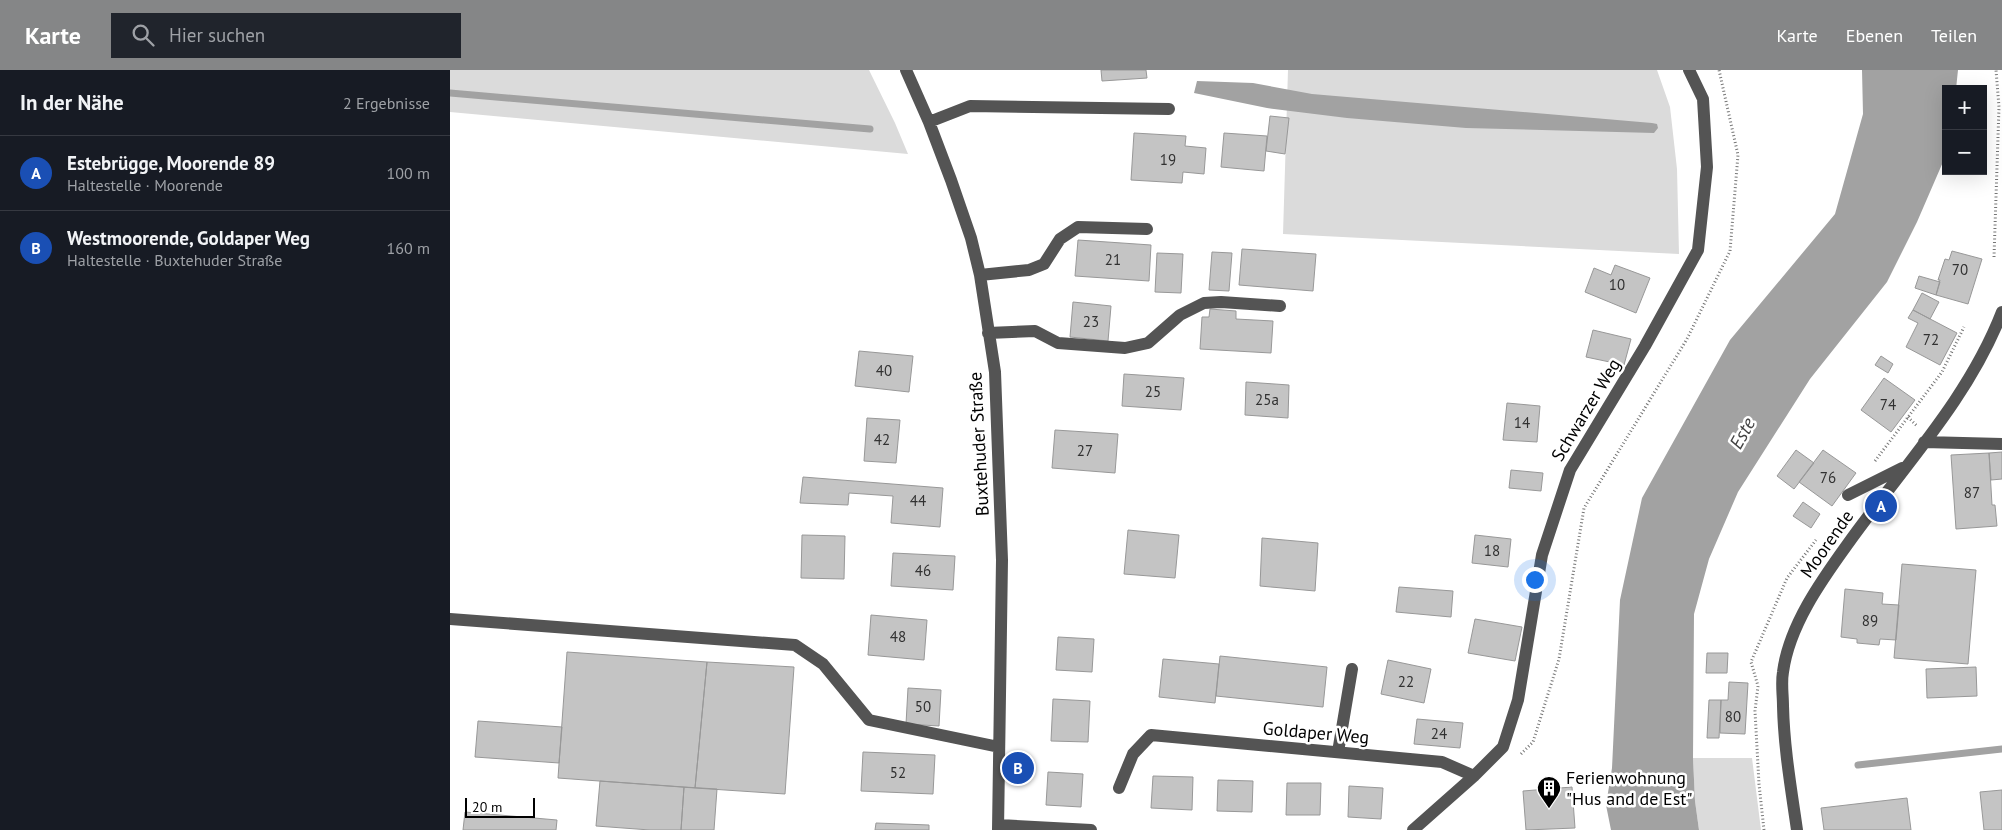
<!DOCTYPE html>
<html lang="de">
<head>
<meta charset="utf-8">
<style>
	body { margin:0; font-family:"PT Sans",sans-serif; background:#20242c; color:#f1f3f6 }
	.controls { position:absolute; right:15px; top:15px; display:grid; overflow:hidden; border-radius:0px; box-shadow:0 5px 20px #0002 }
	.controls button { width:45px; height:45px; display:grid; place-items:center; padding:0; border:0; border-bottom:1px solid #363941; background:#171b24; color:#f1f3f6; font:25px sans-serif }
	.scale { position:absolute; left:15px; bottom:12px; width:70px; box-sizing:border-box; padding-left:5px; border:2px solid #000; border-top:0; font-size:14px; line-height:18px; white-space:nowrap; color:#000; -webkit-text-stroke:4px #fff; paint-order:stroke }
	.you { position:absolute; left:1084px; top:509px; width:18px; height:18px; margin:-12px; border:4px solid #fff; border-radius:50%; background:#1a73e8; box-shadow:0 0 0 8px #1a73e833 }
	.badge { display:grid; place-items:center; width:32px; height:32px; border-radius:50%; background:#858687; color:#fff; font-size:16px; font-weight:700 }
	.pin { position:absolute; translate:-50% -50%; border:2px solid #fff; box-shadow:0 1px 5px #0006 }
	.list { margin:0; padding:0; list-style:none }
	h2 { display:flex; justify-content:space-between; align-items:center; height:65px; margin:0; padding:0 20px; font-size:21px }
	h2 small { font-size:16px; font-weight:400; color:#9ea1a6 }
	.list li { display:grid; grid-template-columns:32px 1fr auto; gap:15px; align-items:center; box-sizing:border-box; height:75px; padding:0 20px; border-top:1px solid #363941 }
	.list b { display:block; font-size:19px; white-space:nowrap }
	.list p { margin:0; font-size:16px; white-space:nowrap; color:#9ea1a6 }
	.list em { font-size:16px; font-style:normal; color:#9ea1a6 }
	.icon { flex:none; width:28px; height:28px; fill:none; stroke:currentColor; stroke-width:2; stroke-linecap:round; stroke-linejoin:round }
	.map { position:relative; flex:none; width:1552px; height:760px; overflow:hidden }
	header { display:flex; align-items:center; gap:30px; box-sizing:border-box; height:70px; padding:0 25px; background:#858687; color:#fff }
	header strong { font-size:24px }
	nav { display:flex; gap:28px; margin-inline-start:auto; font-size:18px }
	.search { width:350px; height:45px; background:#20242c; display:flex; align-items:center; gap:12px; box-sizing:border-box; padding:0 18px; border-radius:0px; color:#9ea1a6; font-size:19px }
	main { display:flex }
	aside { flex:1; background:#171b24 }
	.map>svg:first-child { display:block }
</style>
</head>
<body>
<header>
<strong>Karte</strong>
<div class="search"><svg class="icon" aria-label="search" viewBox="0 0 24 24"><circle cx="10" cy="10" r="6"/><path d="M15 15l6 6"/></svg>Hier suchen</div>
<nav><a>Karte</a><a>Ebenen</a><a>Teilen</a></nav>
</header>
<main>
<aside>
<h2>In der Nähe<small>2 Ergebnisse</small></h2>
<ul class="list">
<li><span class="badge" style="background:#1a4fb4">A</span><div><b>Estebrügge, Moorende 89</b><p>Haltestelle · Moorende</p></div><em>100 m</em></li>
<li><span class="badge" style="background:#1a4fb4">B</span><div><b>Westmoorende, Goldaper Weg</b><p>Haltestelle · Buxtehuder Straße</p></div><em>160 m</em></li>
</ul>
</aside>
<div class="map">
<svg width="1552" height="760" viewBox="0 0 1552 760">
	<rect width="100%" height="100%" fill="#fff"/>
	<path fill="#dbdbdb" d="M0 0H419L445 53 458 84 0 42Z
		M838 0H1207L1220 37 1227 99 1229 184 833 164Z
		M1243 688H1302L1311 760H1249L1245 731Z"/>
	<path fill="#a2a2a2" d="M1412 0H1508L1506 19H1496V85L1467 152 1437 212 1360 309 1288 422 1259 489 1244 544 1243 688 1245 731 1249 760H1161L1156 735 1162 698 1170 530 1192 428 1280 270 1385 144 1413 44Z
		M747 11 803 13 862 24 1202 53 1207 54 1208 58 1204 63 1016 58 897 48 817 38 744 23Z"/>
	<g fill="none" stroke-linecap="round" stroke-linejoin="round">
		<path stroke="#a2a2a2" stroke-width="7" d="M0 23 420 59
			M1408 695 1552 679"/>
	</g>
	<path fill="#c4c4c4" stroke="#989898" d="M651 0H696L697 8 652 11Z
		M820 46 839 48 835 84 816 81Z
		M684 63 736 66 735 76 756 78 754 104 733 102 732 113 681 110Z
		M774 63 817 66 814 101 771 97Z
		M628 170 701 175 699 211 625 206Z
		M792 179 866 184 863 221 789 215Z
		M1502 181 1532 189 1518 234 1486 225 1490 210H1488L1495 189 1499 190Z
		M762 182 782 183 779 221 759 220Z
		M707 183 733 184 731 223 705 222Z
		M1165 195 1200 208 1186 243 1135 222 1144 198 1161 205Z
		M1469 206 1490 212 1486 225 1465 218Z
		M1472 223 1489 232 1480 249 1463 240Z
		M623 232 661 236 658 271 620 267Z
		M760 239 786 241V249L823 251 821 283 750 279 752 247H759Z
		M1463 240 1507 263 1490 295 1456 277 1468 253 1458 248Z
		M1143 260 1181 269 1174 295 1136 287Z
		M409 281 463 286 459 322 405 316Z
		M1431 286 1443 294 1438 303 1425 295Z
		M674 304 734 308 731 340 672 336Z
		M1434 308 1465 330 1441 362 1411 340Z
		M796 312 839 315 838 348 795 345Z
		M1057 333 1090 336 1087 372 1053 370Z
		M417 348 450 350 446 393 414 391Z
		M605 360 668 364 665 403 602 398Z
		M1346 380 1364 393 1344 419 1327 406Z
		M1373 380 1406 403 1382 436 1349 412Z
		M1552 382V409L1541 410 1539 383Z
		M1539 383 1542 435H1545L1547 456 1506 459 1501 385Z
		M1061 400 1093 403 1091 421 1059 418Z
		M353 407 493 418 490 457 441 453 443 426 399 423 398 435 350 433Z
		M1353 432 1370 444 1361 458 1343 446Z
		M678 460 729 465 725 508 674 504Z
		M352 465 395 466 394 509 351 508Z
		M1025 465 1061 469 1058 497 1022 493Z
		M812 468 868 473 865 521 810 516Z
		M443 483 505 486 503 520 441 516Z
		M1452 494 1526 500 1518 594 1444 588Z
		M949 517 1003 521 1001 547 946 542Z
		M1395 519 1433 523 1432 534 1449 535 1446 570 1430 569 1429 575 1407 573V569L1391 567Z
		M421 545 477 550 474 590 418 585Z
		M1025 549 1072 557 1065 591 1018 583Z
		M608 567 644 569 642 602 606 600Z
		M117 582 257 592 245 718 108 708Z
		M1257 583H1278L1277 603H1256Z
		M770 586 877 597 873 637 766 626Z
		M713 589 769 594 765 633 709 627Z
		M938 590 981 599 974 633 931 624Z
		M257 592 344 597 335 724 245 718Z
		M1526 597 1527 626 1477 628 1476 599Z
		M1279 612 1298 613 1295 664 1270 663 1271 630H1278Z
		M458 618 491 620 489 656 456 654Z
		M603 629 640 631 638 672 601 671Z
		M1259 630H1271L1269 668H1257Z
		M967 649 1013 653 1010 678 964 674Z
		M28 651 112 657 109 693 25 687Z
		M413 682 485 685 483 724 411 721Z
		M598 702 633 704 631 737 596 735Z
		M703 706 743 707 742 740 701 738Z
		M768 710 803 711 802 742 767 741Z
		M150 711 234 717 231 760H200L146 756Z
		M837 713H871L870 745H836Z
		M899 716 933 718 931 749 898 747Z
		M234 717 267 719 264 760H231Z
		M1122 717 1125 758 1076 760 1073 721Z
		M1552 720V760H1534L1530 722Z
		M1457 728 1461 760H1374L1371 738Z
		M15 742 107 750 106 760H13Z
		M426 753 479 755V760H425Z"/>
	<g fill="none" stroke-linecap="round" stroke-linejoin="round">
		<path stroke="#767676" stroke-width="3" stroke-dasharray="1 2.5" stroke-linecap="butt" d="M1544 187 1549 37 1546 0
			M1458 347 1467 356
			M1425 391 1492 302 1514 257
			M1071 684 1083 672 1109 589 1134 438 1237 269 1280 181 1288 85 1269 0
			M1314 760 1309 714 1305 641 1308 616 1301 592 1337 508 1366 470"/>
		<path stroke="#545454" stroke-width="12" d="M456 0 479 52 501 110 521 168 530 205 545 302 552 490 548 760
			M479 52 520 36 719 39
			M530 205 579 200 594 194 610 169 628 157 697 159
			M538 263 585 261 608 273 675 278 698 273 730 245 754 233 771 232 830 236
			M1474 372 1552 374
			M1398 425 1452 398
			M0 549 345 575 373 594 419 650 549 677
			M888 682 902 599
			M669 718 683 684 701 665 992 692 1024 706
			M549 755 641 760
			M963 760 1024 706 1053 677 1068 630 1092 485 1120 400 1195 276 1248 180 1257 97 1253 29 1239 0
			M1347 760C1341 718 1334 678 1333 636 1333 625 1331 613 1333 602 1339 556 1371 511 1397 475 1451 399 1518 330 1552 242"/>
	</g>
	<defs>
		<g id="building-pin" transform="scale(1.25)"><path d="M0 17L-7.5 6A9.5 9.5 0 1 1 7.5 6Z" fill="#000" stroke="#fff"/><path d="M-4-6H4V6H1V3H-1V6H-4ZM-2.5-4.3h1.7v1.8h-1.7ZM.8-4.3h1.7v1.8H.8ZM-2.5-1h1.7V.8h-1.7ZM.8-1h1.7V.8H.8Z" fill="#fff"/></g>
	</defs>
	<g fill-rule="evenodd">
		<use href="#building-pin" x="1099" y="718"/>
	</g>
	<g text-anchor="middle" stroke-width="5" stroke-linejoin="round" paint-order="stroke">
		<g font-size="15" fill="#313131">
			<text x="718" y="95">19</text>
			<text x="663" y="195">21</text>
			<text x="1510" y="205">70</text>
			<text x="1167" y="220">10</text>
			<text x="641" y="257">23</text>
			<text x="1481" y="275">72</text>
			<text x="434" y="306">40</text>
			<text x="703" y="327">25</text>
			<text x="817" y="335">25a</text>
			<text x="1438" y="340">74</text>
			<text x="1072" y="358">14</text>
			<text x="432" y="375">42</text>
			<text x="635" y="386">27</text>
			<text x="1378" y="413">76</text>
			<text x="1522" y="428">87</text>
			<text x="468" y="436">44</text>
			<text x="1042" y="486">18</text>
			<text x="473" y="506">46</text>
			<text x="1420" y="556">89</text>
			<text x="448" y="572">48</text>
			<text x="956" y="617">22</text>
			<text x="473" y="642">50</text>
			<text x="1283" y="652">80</text>
			<text x="989" y="669">24</text>
			<text x="448" y="708">52</text>
		</g>
		<g font-size="18" fill="#000" stroke="#fff">
			<text transform="translate(1136 340) rotate(-59)" y="6">Schwarzer Weg</text>
			<text transform="translate(529 374) rotate(-93)" y="6">Buxtehuder Straße</text>
			<text transform="translate(1377 474) rotate(-55)" y="6">Moorende</text>
			<text transform="translate(866 663) rotate(5)" y="6">Goldaper Weg</text>
		</g>
		<g font-size="18" fill="#000" stroke="#fff" text-anchor="start">
			<text x="1116" y="714">Ferienwohnung<tspan x="1116" dy="21">"Hus and de Est"</tspan></text>
		</g>
		<g font-size="19" font-style="italic" fill="#434343" stroke="#fff">
			<text transform="translate(1292 363) rotate(-61)" y="7">Este</text>
		</g>
	</g>
</svg>
<div class="controls">
<button>+</button>
<button>−</button>
</div>
<div class="scale">20 m</div>
<div class="you"></div>
<div class="pin badge" style="left:1431px;top:436px;background:#1a4fb4">A</div>
<div class="pin badge" style="left:568px;top:698px;background:#1a4fb4">B</div>
</div>
</main>
</body>
</html>
